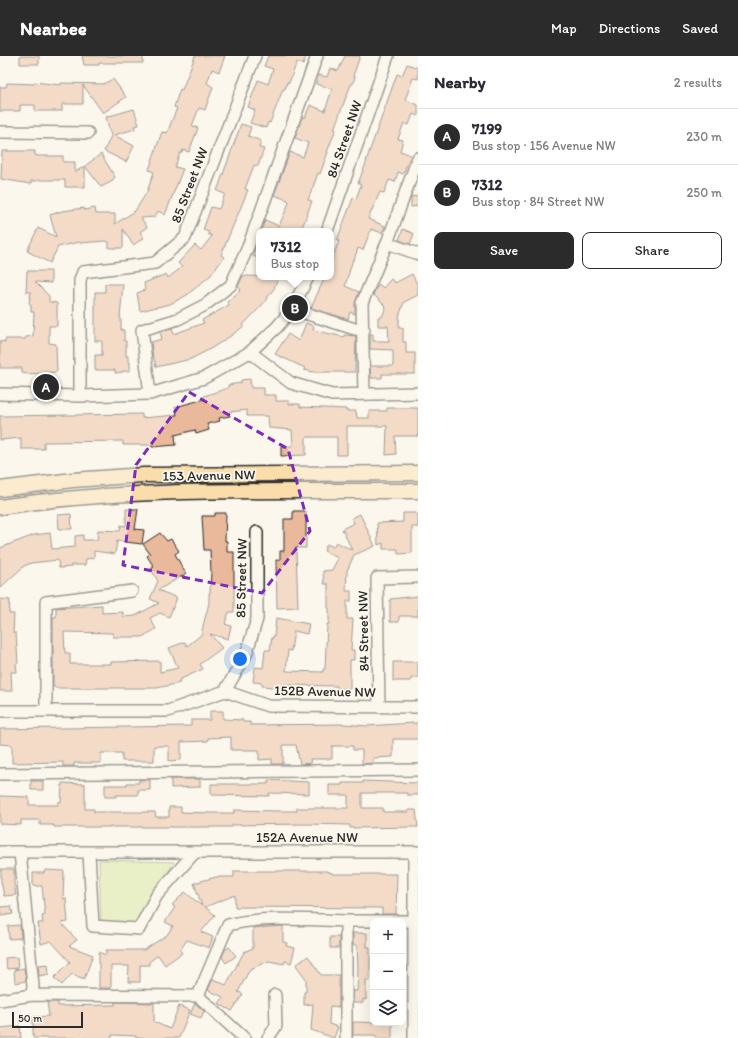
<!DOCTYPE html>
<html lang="en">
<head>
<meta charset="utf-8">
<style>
	body { margin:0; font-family:Itim,sans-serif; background:#f2f2f3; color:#2b2b33 }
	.controls { position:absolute; right:12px; bottom:12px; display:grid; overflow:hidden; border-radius:8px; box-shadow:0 4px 16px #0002 }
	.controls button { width:36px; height:36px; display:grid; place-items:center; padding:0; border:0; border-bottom:1px solid #e1e1e2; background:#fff; color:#2b2b33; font:20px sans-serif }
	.scale { position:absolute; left:12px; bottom:10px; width:71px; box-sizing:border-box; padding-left:4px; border:2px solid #2b2b2b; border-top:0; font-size:11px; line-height:14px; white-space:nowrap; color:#2b2b2b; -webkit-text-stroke:3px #fbf7ec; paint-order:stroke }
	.you { position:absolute; left:240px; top:603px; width:14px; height:14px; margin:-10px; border:3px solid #fff; border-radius:50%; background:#1a73e8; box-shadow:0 0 0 6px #1a73e833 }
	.badge { display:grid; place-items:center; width:26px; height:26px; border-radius:50%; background:#2b2b2b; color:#fff; font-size:13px; font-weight:700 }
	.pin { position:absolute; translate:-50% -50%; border:2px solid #fff; box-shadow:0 1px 4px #0006 }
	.popup { position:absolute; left:256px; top:172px; width:78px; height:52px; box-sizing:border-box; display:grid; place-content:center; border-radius:8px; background:#fff; filter:drop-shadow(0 1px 3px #0005); font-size:13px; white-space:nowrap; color:#7c7c81 }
	.popup b { font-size:15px; color:#2b2b33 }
	.popup::after { content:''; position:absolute; left:50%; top:100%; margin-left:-8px; border:8px solid transparent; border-top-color:#fff }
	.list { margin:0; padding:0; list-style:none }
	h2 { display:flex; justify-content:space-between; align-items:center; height:52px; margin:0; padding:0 16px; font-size:17px }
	h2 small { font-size:13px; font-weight:400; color:#7c7c81 }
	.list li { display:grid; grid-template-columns:26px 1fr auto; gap:12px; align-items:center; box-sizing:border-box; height:56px; padding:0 16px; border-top:1px solid #e1e1e2 }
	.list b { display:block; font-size:15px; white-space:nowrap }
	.list p { margin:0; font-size:13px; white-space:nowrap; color:#7c7c81 }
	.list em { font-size:13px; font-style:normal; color:#7c7c81 }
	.actions { display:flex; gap:8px; padding:12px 16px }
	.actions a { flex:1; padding:9px 0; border:1px solid #2b2b2b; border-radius:8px; text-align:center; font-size:14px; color:#2b2b2b }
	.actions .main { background:#2b2b2b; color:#fff }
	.icon { flex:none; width:22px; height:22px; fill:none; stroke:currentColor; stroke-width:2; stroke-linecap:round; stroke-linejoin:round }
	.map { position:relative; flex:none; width:418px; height:982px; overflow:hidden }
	header { display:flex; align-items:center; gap:24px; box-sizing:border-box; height:56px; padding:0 20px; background:#2b2b2b; color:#fff }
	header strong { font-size:19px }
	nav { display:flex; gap:22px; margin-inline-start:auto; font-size:14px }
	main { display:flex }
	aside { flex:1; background:#fff }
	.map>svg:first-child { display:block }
</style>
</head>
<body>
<header>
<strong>Nearbee</strong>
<nav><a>Map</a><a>Directions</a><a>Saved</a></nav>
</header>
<main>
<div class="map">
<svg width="418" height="982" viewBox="0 0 418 982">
	<rect width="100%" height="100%" fill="#fbf7ec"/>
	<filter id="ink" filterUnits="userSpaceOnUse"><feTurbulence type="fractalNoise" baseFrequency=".025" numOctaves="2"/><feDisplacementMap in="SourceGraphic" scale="8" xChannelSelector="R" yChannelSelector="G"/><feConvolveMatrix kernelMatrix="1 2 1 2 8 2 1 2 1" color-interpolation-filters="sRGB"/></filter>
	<g filter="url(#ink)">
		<path fill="#d3e79b" stroke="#7f8963" d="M99 804 174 806 137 868 101 865Z"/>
		<path fill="#eab99b" stroke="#2b2b2b" d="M20 0H39V8H20Z
			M82 0H143V7H99V9H84Z
			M195 0H225L219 16 212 13 207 27 213 31 205 54 199 52 192 70 198 72 189 96 183 94 182 97H180L175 111 183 113 165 159 158 155 155 161 141 162 147 171 140 176 144 182 133 189 123 173V192H109V186L105 185 80 187 79 186 58 191 50 207 27 195 38 172 56 181 50 159 62 155 84 152V154L95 152 96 158H115V168L135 155 147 136 154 116 149 114 159 84 162 76 167 77 177 52 174 51 180 33 182 34Z
			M268 0H306L303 9 297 6 289 27 287 26 285 33H283L270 67 268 66 266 72 250 67 255 54 248 51 258 24 268 28 273 13 264 10Z
			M345 0H360L353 20H355L353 28H351L334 73H336L327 96H328L320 118 318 117 313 131 308 144 312 145 303 169 300 175H261L265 164 279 170 289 147 288 144 274 139 290 96 303 101 308 87 295 82 302 61 305 62 310 49 325 55 332 33 316 28 318 19 327 21 330 12 338 15Z
			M407 8 418 12V23L413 22 405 44 418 49V60L413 58 409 69 404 67 398 83 403 84 400 95 411 99 403 118 398 116 395 126 389 124 384 137 380 136 368 163 385 170 382 177 371 173 363 194 358 192 354 204 353 203 345 230 359 236 355 247V258L350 256 348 263 311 252 325 221H331V205L339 185 337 184 353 142 356 143 361 129 358 127 367 105H366L397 18 402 20Z
			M113 23 126 41 103 57 83 29V48H62V55H35V49H20V55H0V31H6L7 27 34 28V26L61 29V27L103 28Z
			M134 53 139 69 134 70 135 73 114 79 134 90 126 106 104 95 111 80 106 61Z
			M241 68 251 71 248 80 261 85 259 92 264 93 258 110 254 109 245 133 248 134 221 199 224 201 211 219 187 239 170 248 140 255 137 237 145 234 144 227 166 218 168 222 182 211 178 207 195 189 201 194 212 180 208 178 209 176 203 174 211 151 219 153 225 138 217 135Z
			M2 95H35V99L38 100H63V106H75V116L85 110V131H65V124H37V125H31V128L1 123Z
			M101 98 115 121 111 126 101 131 85 110Z
			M418 140V150L411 151V141Z
			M403 173 414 178 410 188 399 184Z
			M259 181V203L252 199Z
			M27 215H51V227L35 226 49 240V246L57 247V270H49V287L56 288 57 316 27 318 22 317V312H0V285L5 286V283H25L26 281 33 280 34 256H31V249L29 247 31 236H26Z
			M412 218 418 230V239L404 246 399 261V272H403V286H406V297H415V318H382V322H371L370 310H393V294L370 293V278H373V285H389L388 270H378V261H382L386 251 373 238 379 228 383 232 391 223 395 227Z
			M243 220 280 221 274 230 275 231 263 248 243 269 244 270 232 279 212 292 191 303 156 311 154 302H153L151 286 162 283 160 276 172 272 174 278 204 267 202 264 229 249 227 246 241 234 238 230Z
			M105 228H123L120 262H121V274H124V285H126V300H128V306H130V315H123V316L115 317V314H95V299H102V285H95V236H105Z
			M306 267 314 270 313 274 344 281V279L356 280 355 316H314L304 314 305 312 275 298 288 278 299 285Z
			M250 323 251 332H264V339H276V345H289V348H300V351L346 353V355H356L357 362H369V355H387V352H418V380H395L396 398 386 399 387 370H347V399H337V381H306V399L281 400V390H293L292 374 269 372 268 360H247V354L229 356 230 360 219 362 220 365 207 368 209 374 196 378 195 374 175 379 176 389 152 391V389H123V385L44 386V393H21V382L0 384V360L142 358V362L177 359 175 351 205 343 204 340 228 332V329L241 327V324Z
			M126 453H138L135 473 144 474 142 488 117 485 115 498 94 495V502L86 503 85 509H71V511L59 512 58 504 31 507 24 510 0 532V492L34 479 50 477 52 493 75 491V480L83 479V484H97L98 474 120 475 121 469 126 470Z
			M293 455H306V492H296L298 551 277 552 276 504H280V495H284V463H293Z
			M215 457H226L225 485H227V496H234V556H229L225 568 231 570 228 583 210 578 222 592 200 608 203 613 179 624 180 627 157 632H55L53 630V561H56V552L102 549V557L123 556V561L135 560 159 547 150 543 158 525 151 513 154 511 147 500 150 498 143 488 160 477 167 485 171 483 179 495 175 498 186 518 158 534 177 542 169 561 160 557 150 562 156 573 142 581H113L112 577 64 576 65 597H70V608H111V606L160 605V616L178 612 169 592 185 586 187 590 201 579 204 566 209 547V537H210L211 516 210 494H204L202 460H215Z
			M403 457H416V459H418V471H412V497L398 498V493H383V487L378 489 377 467 403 466Z
			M71 458 72 473H59L58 459Z
			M360 458 375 490 354 499 347 515 346 535H351V545H347V563H353L351 594H354V604H350V633H337V630L282 629V632L262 630V627L253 626 255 611 263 612 265 594H270L272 581H274L276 562 309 568 307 578 294 575 291 595 288 594 286 615 323 616V613H325L327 568H329V552H328V528H324L323 515 332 514 338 502 324 495 327 488 333 491 336 486 352 494 342 473 354 467 352 462Z
			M418 540V560H399V566H390V543Z
			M0 543 10 544 9 558H14L13 577H16L18 607 16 608 17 616H11L12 635H0Z
			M393 606H418V622H411V625H393Z
			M210 655H223V663L243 664V666H250V669L345 668 367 670 413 667H418V683H393V701L373 702V707L362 708V694H353V690H332V703H310L311 707 300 708 296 689H283V708H272V703L259 704V694H231V681L208 682V685L181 686V704L169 705V690H154V705H122V697H101V707H74V710H63V706L12 707V689L0 688V673L191 670V664H210Z
			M171 723H200V731L171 732Z
			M139 724H150V734H138V739H116V741H105V729H127V727H139Z
			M268 724 309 726V738L269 737V740L211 739V728H268Z
			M31 725H43V734H31Z
			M363 725 418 727V739H407V737H362V752H383V756H408V754H416L418 771 350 772V769L306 768 232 769V771H54V769H40V764H21V769L0 768V740L29 741V749H58V746H61L62 727 85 728V753H94V756H155L156 761H169V751H181V756L210 757H234V754L277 755H297V752H348V739H329V729H342V727H363Z
			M1 813H14V828L16 839 4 840 1 826Z
			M45 814 64 815 63 843 66 842 68 866 61 867 77 884 69 890 93 899 84 923 72 918 62 929 54 922 70 906 51 885 41 888 38 867H43L42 860 45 859 42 830H33V817H44Z
			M234 815H326L332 817V818H397L396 858H382V852L235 851V839L205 851 215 859 201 876 213 881 209 892 187 884 180 894 182 897 165 909 158 899 149 906V909H140V926H128L129 910H111V932H99V896L106 899V894H144L167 879 173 870 165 866 175 851 172 849 185 836 202 850 194 827 216 821H234Z
			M11 850 13 858 1 860 0 851Z
			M20 869 21 882 9 883 8 870Z
			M283 870V886L287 887 286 890 295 892 291 907 285 905 284 908 269 905 250 913 238 936 243 938 232 955 219 948 223 941 208 934 213 923 226 929 244 896 253 892V872Z
			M353 877H367V891H370V924H366V944L363 943V947H353V935H357L358 913 357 889H353Z
			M330 881H339V892H330Z
			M229 891 236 900 226 907 222 901 225 894Z
			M308 900 321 919H339V951L330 950 329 968 338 971 334 982 311 974 313 948 304 949V936H306V923L296 909Z
			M17 901 18 912 7 913 5 902Z
			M48 908 49 918 39 920 38 909Z
			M24 912 26 925 15 927 14 914Z
			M47 946H58V950L115 949V946L154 947V966L170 973 179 950 190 954 179 982H136V980L112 979V982H33V961L49 960Z
			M195 947 204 955 201 962 190 958Z
			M353 966 392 967V982H376V979H353Z
			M20 970 21 982H0V972Z"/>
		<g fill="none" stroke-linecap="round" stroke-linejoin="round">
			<g stroke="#2b2b2b" stroke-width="14">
				<path id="minor" d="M0 76 88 77
					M327 175 388 0
					M387 187 418 198
					M292 253 355 273 364 274
					M250 296 291 327 332 339 418 337
					M0 338 80 340 150 338 204 322 250 296 277 271 292 253 308 221
					M150 338 142 274 178 263 205 249 231 229 248 191 317 0
					M364 338 362 247 387 187 418 102
					M80 340V224L83 216 155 207 185 182 255 0
					M225 635 246 599 257 563V476
					M379 651 377 522 418 521
					M46 654V546L132 535
					M0 655H168L225 635 268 650 418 651
					M0 718 418 714
					M0 796H418
					M20 796 33 930 32 939
					M414 796V982
					M89 797 93 870 139 873 157 839 195 796
					M346 865H414
					M198 940 228 869C260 860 312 864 346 865V982
					M0 944 32 939 198 940 244 982
					M268 982 276 970 275 939"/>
			</g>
			<g stroke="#2b2b2b" stroke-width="17">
				<path id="major" d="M0 433 73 424 144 419 418 417
					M0 451C136 430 280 436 418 435"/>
			</g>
			<use href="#minor" stroke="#fbf7ec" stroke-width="11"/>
			<use href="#major" stroke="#faddab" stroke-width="14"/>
		</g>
	</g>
	<path d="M0 0H418V982H0ZM189 336 288 393 310 475 262 537 123 509 136 409Z" fill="#fbf7ec" fill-opacity=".55" fill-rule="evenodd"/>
	<path fill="none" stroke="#7b2cbf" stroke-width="3" stroke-dasharray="8 5" stroke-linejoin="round" d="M189 336 288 393 310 475 262 537 123 509 136 409Z"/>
	<g text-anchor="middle" stroke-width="3.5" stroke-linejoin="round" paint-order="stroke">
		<g font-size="14" fill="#2b2b2b" stroke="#fbf7ec">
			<text transform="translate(344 83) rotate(-71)" y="5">84 Street NW</text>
			<text transform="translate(189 129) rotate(-69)" y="5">85 Street NW</text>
			<text transform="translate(209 419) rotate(-1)" y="5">153 Avenue NW</text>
			<text transform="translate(241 522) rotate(-89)" y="5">85 Street NW</text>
			<text transform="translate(363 575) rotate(-91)" y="5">84 Street NW</text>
			<text transform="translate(325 635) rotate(1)" y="5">152B Avenue NW</text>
			<text x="307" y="786">152A Avenue NW</text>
		</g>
	</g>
</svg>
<div class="controls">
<button>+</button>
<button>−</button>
<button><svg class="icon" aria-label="layers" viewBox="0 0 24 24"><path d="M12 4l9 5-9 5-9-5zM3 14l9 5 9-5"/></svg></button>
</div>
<div class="scale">50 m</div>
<div class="you"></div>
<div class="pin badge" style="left:46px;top:331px">A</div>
<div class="pin badge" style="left:295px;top:252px">B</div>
<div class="popup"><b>7312</b>Bus stop</div>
</div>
<aside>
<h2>Nearby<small>2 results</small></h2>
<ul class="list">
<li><span class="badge">A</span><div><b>7199</b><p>Bus stop · 156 Avenue NW</p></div><em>230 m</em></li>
<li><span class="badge">B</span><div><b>7312</b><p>Bus stop · 84 Street NW</p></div><em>250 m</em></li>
</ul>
<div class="actions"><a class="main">Save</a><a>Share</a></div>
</aside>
</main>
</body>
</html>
